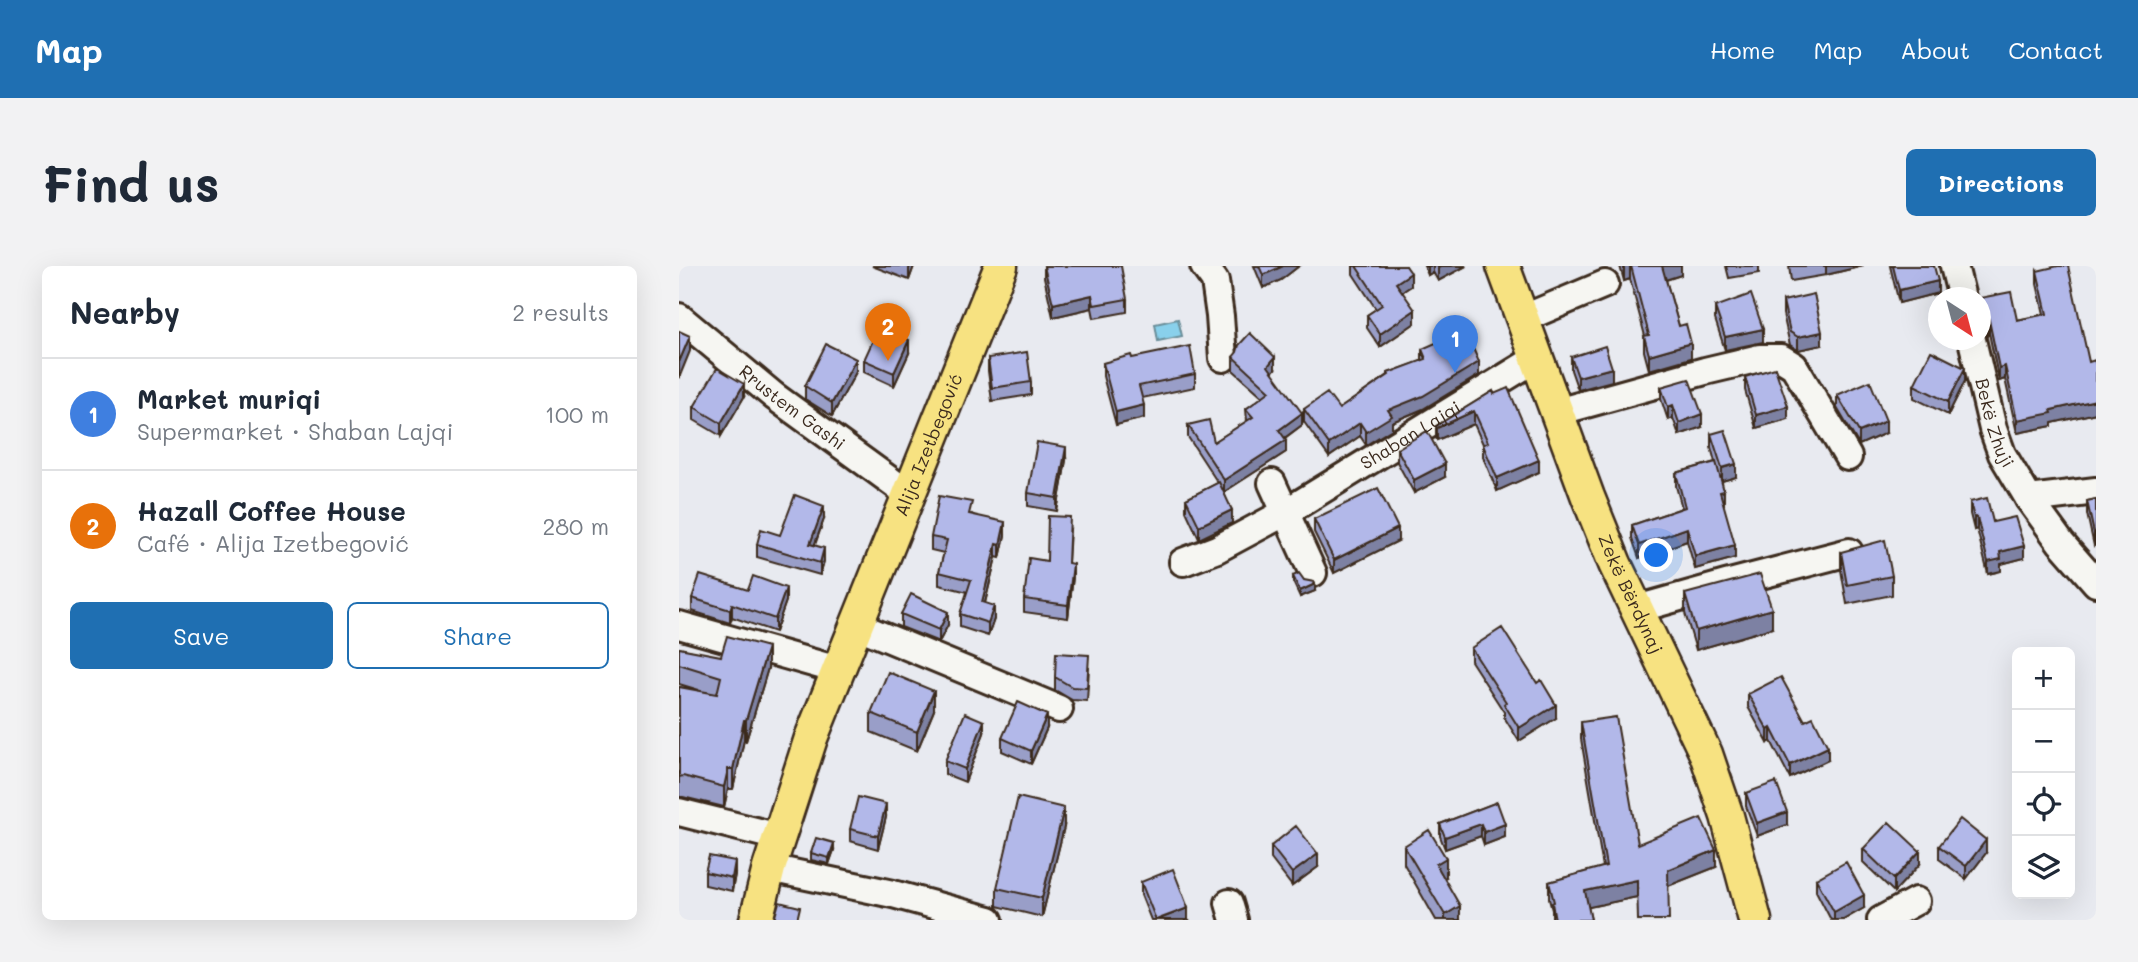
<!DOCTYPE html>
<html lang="en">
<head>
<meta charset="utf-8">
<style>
	body { margin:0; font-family:Mali,sans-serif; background:#f2f2f3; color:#1f2937 }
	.controls { position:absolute; right:21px; bottom:21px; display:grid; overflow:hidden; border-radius:10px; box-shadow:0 7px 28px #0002 }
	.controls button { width:63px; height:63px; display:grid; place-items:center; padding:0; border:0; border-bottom:2px solid #e0e1e3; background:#fff; color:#1f2937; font:35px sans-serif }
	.compass { position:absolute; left:1249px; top:21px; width:63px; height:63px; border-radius:50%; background:#fff; box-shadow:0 7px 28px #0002; rotate:144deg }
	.you { position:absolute; left:978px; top:290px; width:24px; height:24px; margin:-18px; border:5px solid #fff; border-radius:50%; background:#1a73e8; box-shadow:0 0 0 10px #1a73e833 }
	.badge { display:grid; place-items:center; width:46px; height:46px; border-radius:50%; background:#1f6fb2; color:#fff; font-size:23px; font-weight:700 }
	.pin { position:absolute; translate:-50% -58px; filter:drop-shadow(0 2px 4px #0008) }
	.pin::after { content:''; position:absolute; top:37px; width:24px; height:21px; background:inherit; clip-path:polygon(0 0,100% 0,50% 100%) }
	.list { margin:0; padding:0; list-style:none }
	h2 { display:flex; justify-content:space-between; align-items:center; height:91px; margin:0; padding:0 28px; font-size:30px }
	h2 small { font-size:23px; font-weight:400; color:#747a83 }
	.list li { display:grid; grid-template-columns:46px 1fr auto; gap:21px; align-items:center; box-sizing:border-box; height:112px; padding:0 28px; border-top:2px solid #e0e1e3 }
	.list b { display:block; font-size:26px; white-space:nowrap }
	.list p { margin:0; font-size:23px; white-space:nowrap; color:#747a83 }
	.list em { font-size:23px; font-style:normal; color:#747a83 }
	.actions { display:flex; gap:14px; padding:21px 28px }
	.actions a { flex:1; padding:16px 0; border:2px solid #1f6fb2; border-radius:10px; text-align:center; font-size:24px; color:#1f6fb2 }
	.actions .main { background:#1f6fb2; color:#fff }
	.icon { flex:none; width:38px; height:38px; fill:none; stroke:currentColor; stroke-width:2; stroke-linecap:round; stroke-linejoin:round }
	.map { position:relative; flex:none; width:1417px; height:654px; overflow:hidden; border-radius:10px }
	header { display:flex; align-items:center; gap:42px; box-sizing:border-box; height:98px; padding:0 35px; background:#1f6fb2; color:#fff }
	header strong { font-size:33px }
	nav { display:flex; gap:38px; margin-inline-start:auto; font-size:24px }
	.intro { display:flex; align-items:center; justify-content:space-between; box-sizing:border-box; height:168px; padding:0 42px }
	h1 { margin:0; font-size:49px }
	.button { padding:18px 32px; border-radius:10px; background:#1f6fb2; color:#fff; font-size:24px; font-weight:700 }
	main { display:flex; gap:42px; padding:0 42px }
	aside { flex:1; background:#fff; border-radius:10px; box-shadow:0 7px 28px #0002 }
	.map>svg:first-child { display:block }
</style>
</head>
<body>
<header>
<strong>Map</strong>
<nav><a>Home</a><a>Map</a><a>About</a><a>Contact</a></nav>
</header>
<div class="intro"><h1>Find us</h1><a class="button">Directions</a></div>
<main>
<aside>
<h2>Nearby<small>2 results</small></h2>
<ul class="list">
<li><span class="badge" style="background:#3f7fe0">1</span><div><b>Market muriqi</b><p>Supermarket · Shaban Lajqi</p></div><em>100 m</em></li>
<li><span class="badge" style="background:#e8710a">2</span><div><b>Hazall Coffee House</b><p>Café · Alija Izetbegović</p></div><em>280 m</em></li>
</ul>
<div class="actions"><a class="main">Save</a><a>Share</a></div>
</aside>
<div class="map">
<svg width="1417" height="654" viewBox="0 0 1417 654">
	<rect width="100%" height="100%" fill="#e8eaf0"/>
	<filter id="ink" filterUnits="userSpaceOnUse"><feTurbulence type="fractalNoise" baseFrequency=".0143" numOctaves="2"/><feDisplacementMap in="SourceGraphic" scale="14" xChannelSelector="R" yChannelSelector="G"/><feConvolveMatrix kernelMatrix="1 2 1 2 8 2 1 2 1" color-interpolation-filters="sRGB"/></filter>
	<g filter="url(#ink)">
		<path fill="#89d0eb" stroke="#6a8e99" stroke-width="2" d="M499 53 503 70 479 75 476 58Z"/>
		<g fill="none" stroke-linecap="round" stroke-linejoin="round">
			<g stroke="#3b2a1e" stroke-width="32">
				<g id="minor">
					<path d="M525 0 536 15 541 50 544 92"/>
					<path d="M1275 0 1283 32"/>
					<path id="s1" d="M0 51 95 130 231 229"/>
					<path d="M843 53 926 18"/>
					<path id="s2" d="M1293 74 1314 163 1323 188 1350 233 1382 277 1417 317"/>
					<path d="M878 146 1026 105 1081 92H1102L1115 100 1169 191"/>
					<path d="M593 217 634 307"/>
					<path d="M1350 233 1417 225"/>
					<path id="s3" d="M504 296 538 283 607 246 858 92"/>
					<path d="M958 343 1047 318 1170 286"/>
					<path d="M0 359 159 404"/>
					<path d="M177 359 380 443"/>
					<path d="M0 546 100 571"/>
					<path d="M90 602 214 628 310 654"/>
					<path d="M550 637 555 654"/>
					<path d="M1202 654 1237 635"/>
				</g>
			</g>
			<g stroke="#3b2a1e" stroke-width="37">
				<g id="major">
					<path id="s4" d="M824 0 909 231 936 298 1027 488 1048 550 1076 654"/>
					<path id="s5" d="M77 654 90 602 132 472 322 0"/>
				</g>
			</g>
			<use href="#minor" stroke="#f6f6f2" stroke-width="26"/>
			<use href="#major" stroke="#f7e281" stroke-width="32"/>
		</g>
		<path fill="#999ec8" stroke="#3b2a1e" stroke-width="2" d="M193 0H235L230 14Z
			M365 0 448 33V46L415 52 413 42 374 51 365 11Z
			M575 0H620L602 14 584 22Z
			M674 0H727L732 20 723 26 736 57 701 81 688 62V49L697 43 674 8Z
			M745 0H787L759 15 754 6 749 9Z
			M941 0H1002V9L987 14 1000 60 1012 92 970 104 965 85V70H966L951 13 945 15Z
			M1047 0H1080V7L1050 12Z
			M1110 0H1184L1147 9 1112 15Z
			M1211 0H1255L1259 27 1220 37Z
			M1358 5 1410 96 1417 99V147L1373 157V160L1338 167 1326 113 1320 115 1310 67 1308 70 1304 63 1301 51V32L1338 54 1365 48 1358 18Z
			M1104 35 1143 79 1119 84 1111 79 1104 48Z
			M1036 41 1084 76 1046 84 1036 53Z
			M743 83 800 109 744 143 713 156V163L687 179 681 170 650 191 625 156V143H660L709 109V107L743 95Z
			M230 87 215 120 185 106V94Z
			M554 91 596 103 593 106 623 159 606 172 607 186 545 226 553 257 520 273 507 245V233L539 217 509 171V159L535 176 568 155 567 143 584 131 554 104Z
			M892 91 933 115 899 124 892 104Z
			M309 92 352 116V129L313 135 309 105Z
			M453 92 516 108V121L463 132 465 152 437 159 424 110V97Z
			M177 106 153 150 126 133V120Z
			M1066 111 1109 153 1077 162 1066 124Z
			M1286 115 1269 149 1235 132V119Z
			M982 121 1023 161 1000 169 994 152 989 154 982 133Z
			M814 125 860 206 818 225 804 191V178L795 158 758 174 757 172V160Z
			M1158 129 1207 167 1180 179 1158 142Z
			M65 131 42 170 15 154V141Z
			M1032 168 1057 211 1043 215 1045 238H1044L1056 292 1016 303 1008 275 960 292 953 272V259L1003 242 997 220V207L1036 196 1032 181Z
			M718 183 766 211 735 227 718 196Z
			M387 194 378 245 349 240V227Z
			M1417 233V279L1415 280 1408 248V235Z
			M1291 236 1314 256 1345 292 1322 298V305L1309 308 1298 263 1295 264 1291 248Z
			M293 248 326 269 321 292 317 291 306 337 315 353 309 370 281 361V348L289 326 260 319V306L265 287 252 284V271Z
			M145 253 136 279 145 295 141 309 78 291V278Z
			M635 253 719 275 655 307 635 266Z
			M391 264 389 297 394 311 389 352 345 346V333L368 295Z
			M1162 286 1213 310V329L1168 338 1162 304Z
			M614 310 625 314 636 325 621 331 614 316Z
			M69 324 107 335 96 366 53 351 51 357 13 345V332Z
			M1006 328 1093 362 1017 384 1006 347Z
			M222 348 269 359 260 376 222 361Z
			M0 382 89 402 67 475 65 474 54 523H49L45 541 4 531H0V421L20 424 0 418Z
			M792 382 877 452 840 475 825 451V446L792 395Z
			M410 402 408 435 393 434 376 424V411Z
			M1069 428 1149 494 1111 512 1092 475 1089 477 1069 441Z
			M255 444 238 485 192 466V447Z
			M902 456 959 578 1037 601 989 620 958 631 909 641 912 654H873V644L870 633V616L924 601 902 473Z
			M368 462 352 498 323 485V472Z
			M305 467 286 516 266 508V495Z
			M1067 527 1108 559 1078 570 1067 540Z
			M818 536 826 571 805 579 802 570 766 583 761 570V558Z
			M207 551 199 583 171 575V563Z
			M385 561 363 651 318 640V622Z
			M592 580 639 601 613 620 592 593Z
			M725 580 767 611 765 612 781 654H757L725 598Z
			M1260 580 1307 587 1287 613 1260 593Z
			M1184 583 1241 598 1215 626 1184 596Z
			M155 584 150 598 132 594V587Z
			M26 606 56 608 53 625 26 619Z
			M1137 613 1185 642 1164 654H1152L1137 625Z
			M462 616 509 654H472L462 629Z"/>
		<path fill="#7d81a3" stroke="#3b2a1e" stroke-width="2" d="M231 0H235L230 14V3Z
			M604 0H620L602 14 584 22V9Z
			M749 0H754V6L749 9Z
			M764 0H787L759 15V2Z
			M945 0H951V13L945 15Z
			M983 0H1002V9L983 15Z
			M1147 0H1184L1147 9Z
			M732 7V20L717 30V17Z
			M1259 15V27L1220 37V24Z
			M413 29V42L374 51V38Z
			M736 44V57L701 81V68Z
			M1310 54V67L1308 70V57Z
			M1084 63V76L1046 84V71Z
			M1143 66V79L1119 84V71Z
			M11 70V85L0 112V96Z
			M230 74V87L215 120V107Z
			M1012 77V92L970 104V89Z
			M596 91V103L589 112V100Z
			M177 93V106L153 150V137Z
			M800 96V109L744 143 713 156V163L687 179V166L709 144Z
			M1326 100V113L1320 115V102Z
			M933 102V115L899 124V111Z
			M1286 102V115L1269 149V136Z
			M65 118V131L42 170V157Z
			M1417 134V147L1373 157V160L1338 167V154L1372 144Z
			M465 139V152L437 159V146Z
			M994 139V152L989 154V141Z
			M1109 140V153L1077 162V149Z
			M795 145V158L758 174V162Z
			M623 147V159L600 176V164Z
			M1023 148V161L1000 169V157Z
			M1207 155V167L1180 179V166Z
			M681 157V170L650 191V178Z
			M607 174V186L545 226V214Z
			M387 181V194L378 245V232Z
			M860 194V206L818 225V212Z
			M766 198V211L735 227V214Z
			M1057 198V211L1043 215V202Z
			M1045 225V238L1041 239V226Z
			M145 240V253L131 291V278Z
			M553 244V257L520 273V260Z
			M1298 251V263L1295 264V252Z
			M326 256V269L321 292V279Z
			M719 262V275L655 307V294Z
			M1008 262V275L960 292V279Z
			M1417 266V279L1415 280V267Z
			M317 278V291L303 349V336Z
			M1056 279V292L1016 303V290Z
			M1345 280V292L1322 298V305L1309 308V296L1321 286Z
			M145 282V295L141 309V297Z
			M394 298V311L389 352V339Z
			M636 318V325L621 331V325Z
			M107 322V335L96 366V353Z
			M53 338V351L51 357V344Z
			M315 340V353L309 370V357Z
			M1093 343V362L1017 384V365Z
			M269 346V359L260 376V364Z
			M89 381V402L67 475V454Z
			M255 425V444L238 485V466Z
			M877 439V452L840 475V462Z
			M368 449V462L352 498V485Z
			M65 454V474L54 523V503Z
			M305 455V467L286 516V503Z
			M1092 462V475L1089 477V464Z
			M1149 481V494L1111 512V499Z
			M49 503V523L45 541V521Z
			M207 538V551L199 583V570Z
			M385 542V561L363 651V632Z
			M1108 546V559L1078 570V557Z
			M802 558V570L766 583V571Z
			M826 558V571L805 579V566Z
			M1307 574V587L1287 613V600Z
			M155 577V584L150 598V592Z
			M1037 584V601L989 620V604Z
			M1241 585V598L1215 626V613Z
			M639 588V601L613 620V607Z
			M767 592V611L757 616V598Z
			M56 595V608L53 625V612Z
			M958 614V631L906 642V625Z
			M1185 629V642L1164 654H1155V646Z
			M781 640V654H766V649Z
			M509 642V654H478Z"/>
		<path fill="#b2b8e9" stroke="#3b2a1e" stroke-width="2" d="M365 0H442L448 33 415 39 413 29 374 38Z
			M580 0H604L584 9Z
			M677 0H727L732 7 717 17 736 44 701 68 688 49 703 39Z
			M952 0H983L1000 60 1007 58 1012 77 970 89 965 70 970 69Z
			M1214 0H1255L1259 15 1220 24Z
			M1379 0H1389L1410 96 1416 94 1417 99V134L1372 144 1373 147 1338 154 1326 100 1320 102 1310 54 1308 57 1304 50 1301 32 1332 26 1338 54 1368 48 1358 5Z
			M1072 28 1084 63 1046 71 1036 41Z
			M1135 28 1143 66 1119 71 1111 66 1104 35Z
			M200 61 230 74 215 107 185 94Z
			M786 64 800 96 744 130 709 144 713 150 687 166 681 157 650 178 625 143 648 127 660 143 710 109 709 107 747 93 743 83Z
			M0 65 11 70 0 96Z
			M571 67 596 91 589 100 623 147 600 164 607 174 545 214 509 159 530 154 535 176 574 151 567 143 591 125 554 91 558 86 560 79Z
			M147 78 177 93 153 137 126 120Z
			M511 80 516 108 460 120 465 139 437 146 424 97 452 89 453 92Z
			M926 80 933 102 899 111 892 91Z
			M1252 85 1286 102 1269 136 1235 119Z
			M348 86 352 116 313 122 309 92Z
			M38 102 65 118 42 157 15 141Z
			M1096 102 1109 140 1077 149 1066 111Z
			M1010 113 1023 148 1000 157 994 139 989 141 982 121Z
			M1191 115 1207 155 1180 166 1158 129Z
			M829 122 860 194 818 212 804 179 809 176 795 145 758 162 757 160 814 125 815 128Z
			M1046 164 1057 198 1043 202 1032 168Z
			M748 165 766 198 735 214 718 183Z
			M358 176 387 181 378 232 349 227Z
			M1037 196 1045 225 1041 226 1056 279 1016 290 1008 262 960 279 953 259 1006 241 997 207Z
			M540 216 553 244 520 260 507 233Z
			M699 222 719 262 655 294 635 253Z
			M116 229 145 240 131 278 145 282 141 297 78 278 82 263 101 269Z
			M260 230 293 236 290 248 326 256 321 279 317 278 303 336 315 340 309 357 281 348 292 314 260 306 268 274 252 271Z
			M1308 232 1314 256 1336 251 1345 280 1321 286 1322 293 1309 296 1298 251 1295 252 1291 236Z
			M1417 233V266L1415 267 1408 235Z
			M369 250 391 251 389 297 394 298 389 339 345 333 350 292 368 295Z
			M1206 274 1213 310 1168 319 1162 286Z
			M620 307 625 314 635 316 636 318 621 325 614 310Z
			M1081 308 1093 343 1017 365 1006 328Z
			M21 309 69 324 74 310 107 322 96 353 53 338 51 344 13 332Z
			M232 328 269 346 260 364 222 348Z
			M823 362 858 417 862 414 877 439 840 462 825 438 827 436 792 382Z
			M48 370 89 381 67 454H65L54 503H49L45 521 4 510 0 511V421L38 428 42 411 0 398V382L42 390Z
			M377 387 410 389 408 422 393 421 376 411Z
			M209 406 255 425 238 466 192 447Z
			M1102 411 1126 455 1134 451 1149 481 1111 499 1092 462 1089 464 1069 428Z
			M339 436 368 449 352 485 323 472Z
			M286 447 305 455 286 503 266 495Z
			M937 451 959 578 1022 552 1037 584 989 604 990 654H959L958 614 906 625 912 654H876L873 637 875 636 870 616 927 600 902 456Z
			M1097 516 1108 546 1078 557 1067 527Z
			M179 531 207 538 199 570 171 563Z
			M339 531 385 542 363 632 318 622Z
			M818 536 826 558 805 566 802 558 766 571 761 558Z
			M1281 553 1307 574 1287 600 1260 580Z
			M1210 556 1241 585 1215 613 1184 583Z
			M617 560 639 588 613 607 592 580Z
			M750 564 767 592 757 598 781 640 766 649 725 580Z
			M137 572 155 577 150 592 132 587Z
			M30 590 56 595 53 612 26 606Z
			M1167 596 1185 629 1155 646 1137 613Z
			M494 603 509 642 477 654 462 616Z
			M100 636 121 641 118 654H95Z"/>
	</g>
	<g text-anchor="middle" stroke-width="7" stroke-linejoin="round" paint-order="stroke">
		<g font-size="18" fill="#3b2a1e" stroke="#f6f6f2">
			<text dy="6" stroke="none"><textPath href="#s1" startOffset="145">Rrustem Gashi</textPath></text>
			<text dy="6" stroke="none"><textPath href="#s2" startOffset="86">Bekë Zhuji</textPath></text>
			<text dy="6" stroke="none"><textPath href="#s3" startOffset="261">Shaban Lajqi</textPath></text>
			<text dy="6" stroke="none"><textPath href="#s5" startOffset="506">Alija Izetbegović</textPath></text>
			<text dy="6" stroke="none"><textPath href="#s4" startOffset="352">Zekë Bërdynaj</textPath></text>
		</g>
	</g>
</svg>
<div class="controls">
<button>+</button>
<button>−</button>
<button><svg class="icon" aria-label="locate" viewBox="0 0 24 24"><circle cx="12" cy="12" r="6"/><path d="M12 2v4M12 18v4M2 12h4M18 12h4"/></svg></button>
<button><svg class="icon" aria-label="layers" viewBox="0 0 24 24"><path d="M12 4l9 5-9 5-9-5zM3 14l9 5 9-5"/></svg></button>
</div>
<svg class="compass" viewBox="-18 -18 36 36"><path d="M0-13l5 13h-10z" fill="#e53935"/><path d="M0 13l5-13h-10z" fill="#747a83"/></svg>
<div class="you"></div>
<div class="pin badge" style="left:776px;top:107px;background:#3f7fe0">1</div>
<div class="pin badge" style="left:209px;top:95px;background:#e8710a">2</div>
</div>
</main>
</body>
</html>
